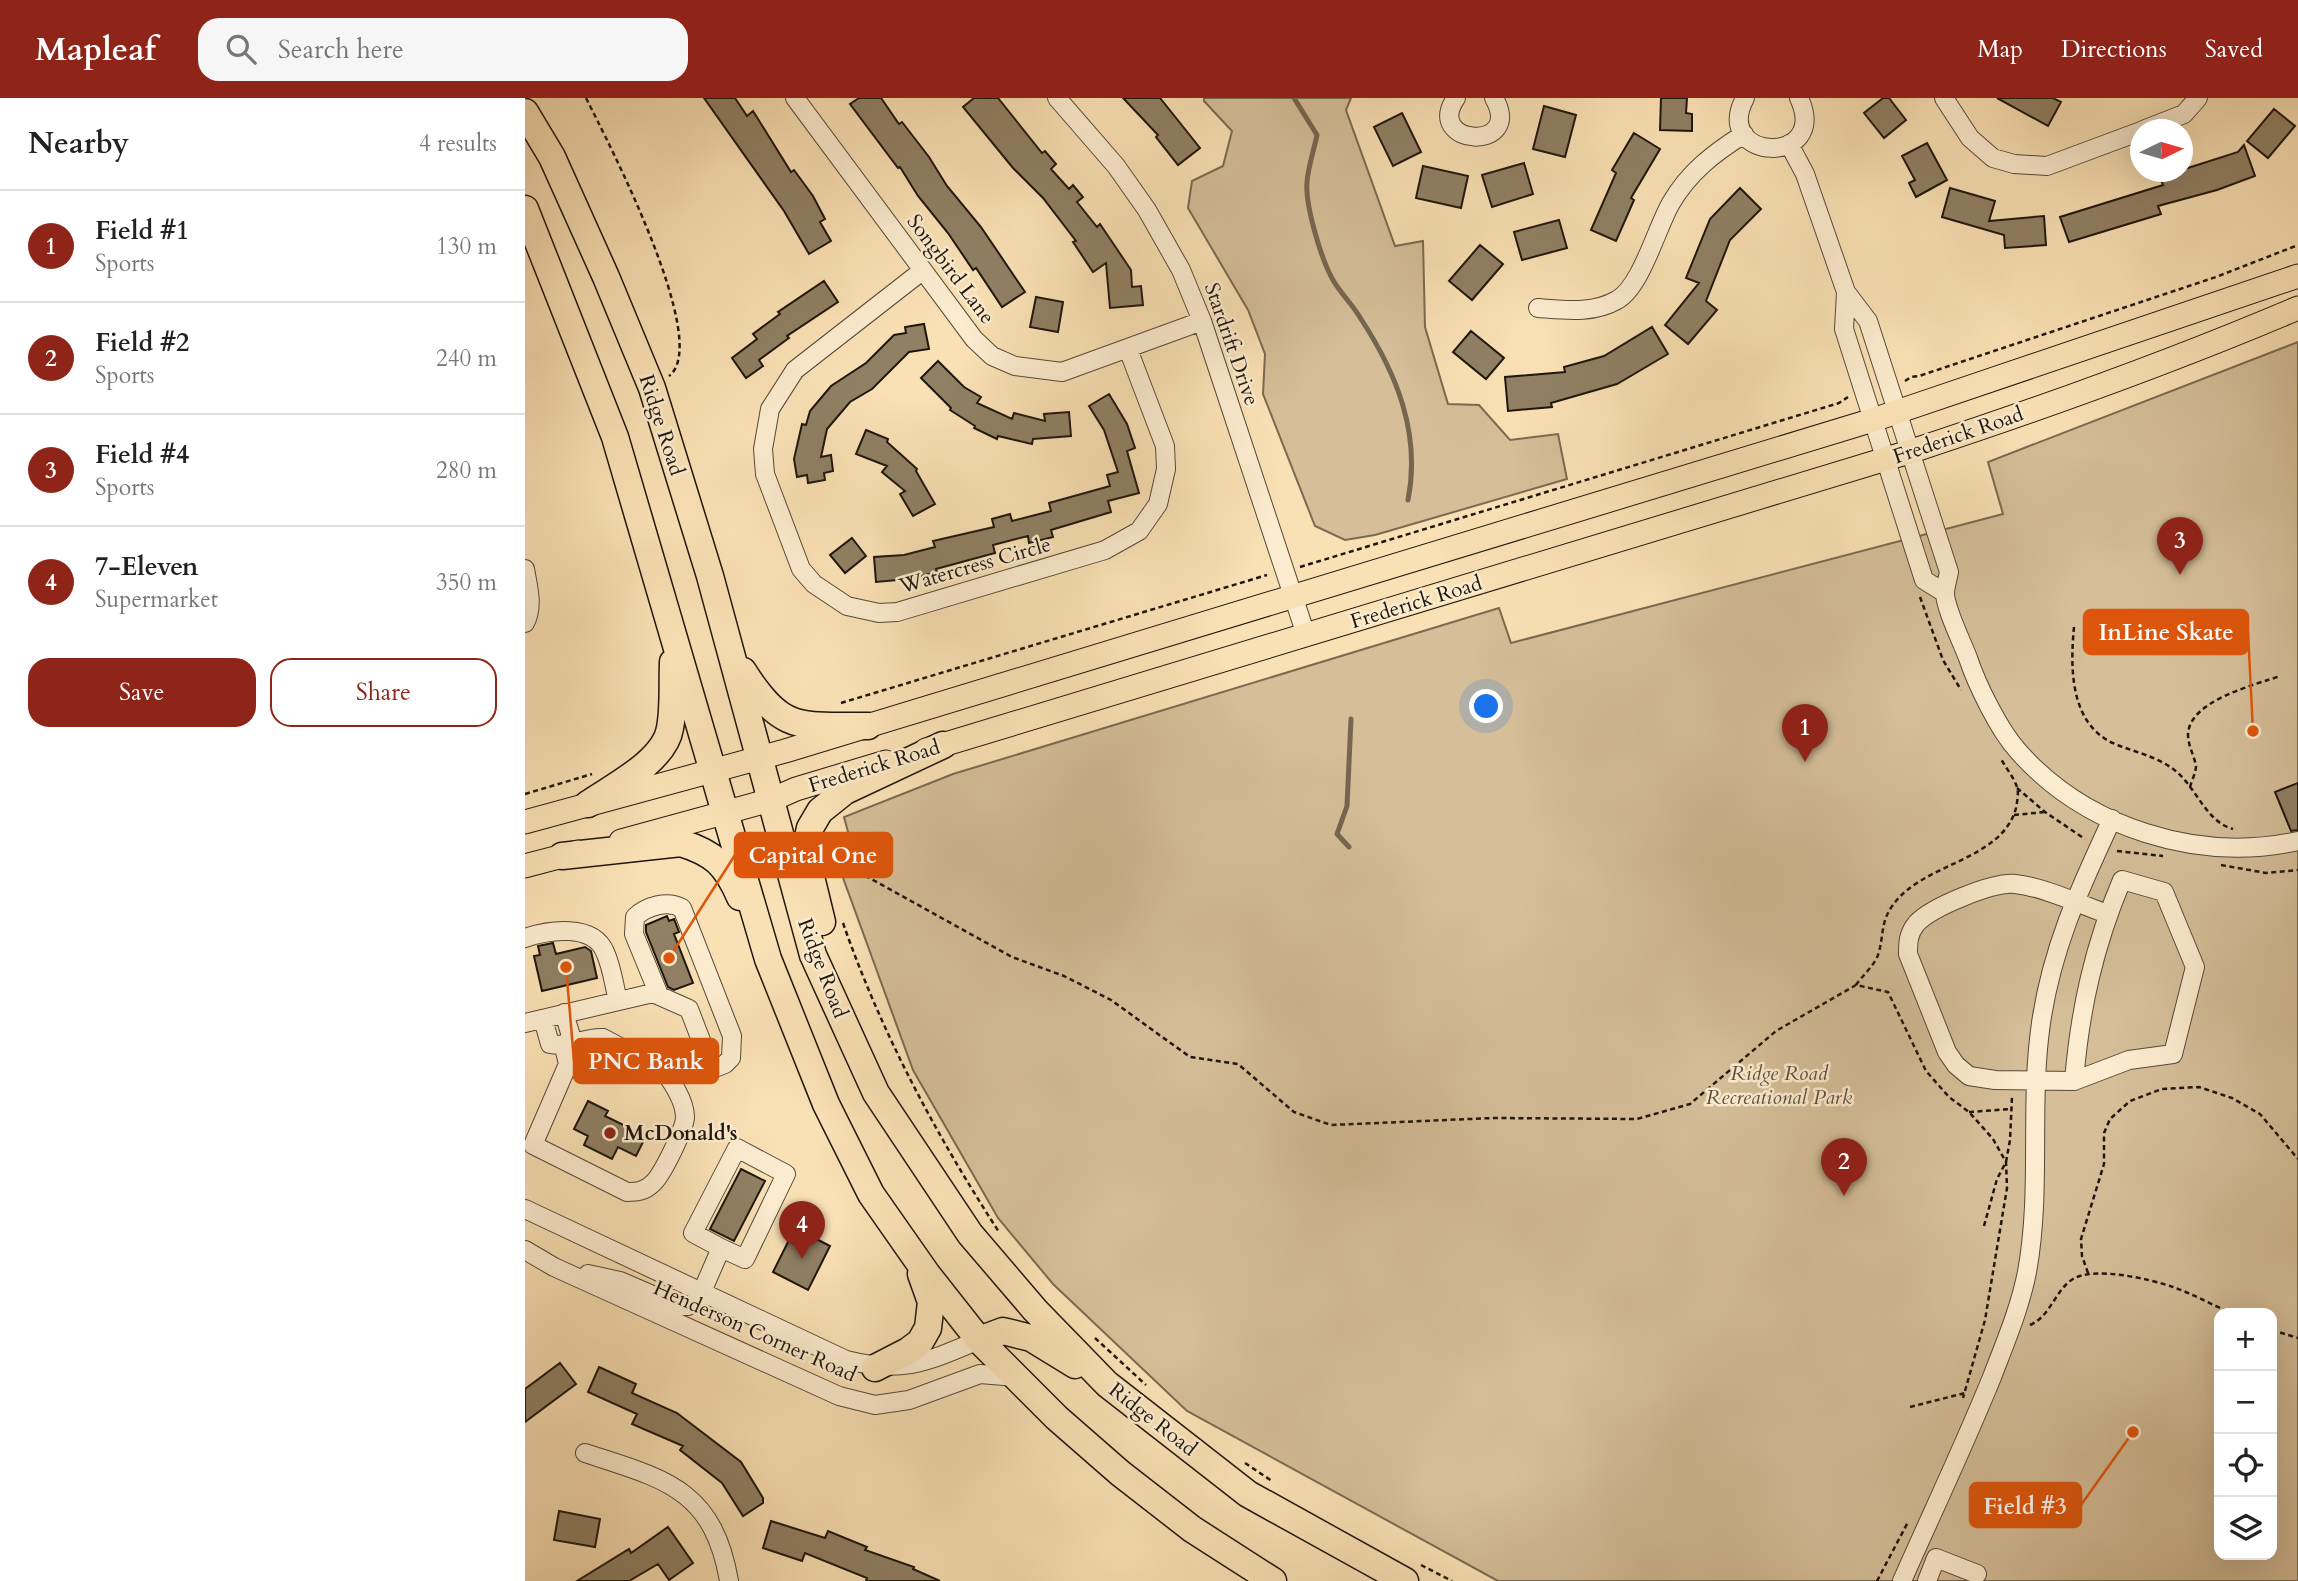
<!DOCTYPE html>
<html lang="en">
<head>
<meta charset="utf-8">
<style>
	body { margin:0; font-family:Cardo,serif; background:#f6f6f6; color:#222 }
	.controls { position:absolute; right:21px; bottom:21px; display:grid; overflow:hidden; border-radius:14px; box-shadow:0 7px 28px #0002 }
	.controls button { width:63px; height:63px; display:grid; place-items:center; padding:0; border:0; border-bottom:2px solid #e0e0e0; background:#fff; color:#222; font:35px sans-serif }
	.compass { position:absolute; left:1605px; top:21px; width:63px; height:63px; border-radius:50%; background:#fff; box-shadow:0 7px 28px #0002; rotate:85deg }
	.you { position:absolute; left:962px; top:609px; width:24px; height:24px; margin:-18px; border:5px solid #fff; border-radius:50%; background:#1a73e8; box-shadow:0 0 0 10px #1a73e833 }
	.badge { display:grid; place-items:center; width:46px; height:46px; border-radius:50%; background:#8f2418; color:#fff; font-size:23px; font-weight:700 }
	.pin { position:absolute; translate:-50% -58px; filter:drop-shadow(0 2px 4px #0008) }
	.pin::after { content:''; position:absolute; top:37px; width:24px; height:21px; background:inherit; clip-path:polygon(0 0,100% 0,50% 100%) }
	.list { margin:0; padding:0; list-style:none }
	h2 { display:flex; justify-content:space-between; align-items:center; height:91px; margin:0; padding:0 28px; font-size:30px }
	h2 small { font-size:23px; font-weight:400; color:#767676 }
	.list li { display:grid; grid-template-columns:46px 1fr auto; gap:21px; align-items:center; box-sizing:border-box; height:112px; padding:0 28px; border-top:2px solid #e0e0e0 }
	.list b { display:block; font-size:26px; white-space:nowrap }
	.list p { margin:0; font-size:23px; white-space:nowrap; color:#767676 }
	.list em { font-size:23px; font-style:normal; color:#767676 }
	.actions { display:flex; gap:14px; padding:21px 28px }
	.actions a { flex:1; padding:16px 0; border:2px solid #8f2418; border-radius:21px; text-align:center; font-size:24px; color:#8f2418 }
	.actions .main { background:#8f2418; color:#fff }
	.icon { flex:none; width:38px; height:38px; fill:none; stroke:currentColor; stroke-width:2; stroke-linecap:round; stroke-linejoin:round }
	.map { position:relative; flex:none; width:1773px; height:1483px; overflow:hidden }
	header { display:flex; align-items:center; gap:42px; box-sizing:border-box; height:98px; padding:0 35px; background:#8f2418; color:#fff }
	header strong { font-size:33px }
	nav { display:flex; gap:38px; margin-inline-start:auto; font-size:24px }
	.search { width:490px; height:63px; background:#f6f6f6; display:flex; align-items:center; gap:18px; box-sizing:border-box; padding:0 24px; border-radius:21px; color:#767676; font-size:26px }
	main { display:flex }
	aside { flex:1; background:#fff }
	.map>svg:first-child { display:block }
</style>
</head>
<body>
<header>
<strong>Mapleaf</strong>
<div class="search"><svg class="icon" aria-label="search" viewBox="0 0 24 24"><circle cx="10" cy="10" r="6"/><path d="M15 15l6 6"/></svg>Search here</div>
<nav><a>Map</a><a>Directions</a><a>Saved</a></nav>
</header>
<main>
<aside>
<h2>Nearby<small>4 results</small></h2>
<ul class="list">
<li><span class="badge">1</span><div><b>Field #1</b><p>Sports</p></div><em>130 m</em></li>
<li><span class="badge">2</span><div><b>Field #2</b><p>Sports</p></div><em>240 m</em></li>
<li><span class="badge">3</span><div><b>Field #4</b><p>Sports</p></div><em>280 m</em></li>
<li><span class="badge">4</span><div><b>7-Eleven</b><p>Supermarket</p></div><em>350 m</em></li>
</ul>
<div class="actions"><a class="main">Save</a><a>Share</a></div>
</aside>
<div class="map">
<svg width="1773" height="1483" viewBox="0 0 1773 1483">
	<rect width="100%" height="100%" fill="#fae1b5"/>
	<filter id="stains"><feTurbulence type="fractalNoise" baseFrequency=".00286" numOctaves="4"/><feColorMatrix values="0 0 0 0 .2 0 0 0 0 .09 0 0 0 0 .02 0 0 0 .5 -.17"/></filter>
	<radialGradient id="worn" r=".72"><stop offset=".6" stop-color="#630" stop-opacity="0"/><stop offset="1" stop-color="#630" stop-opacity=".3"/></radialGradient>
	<path fill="#d5be98" stroke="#7a6a52" stroke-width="2" fill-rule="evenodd" d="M679 0H826L821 12 870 148 898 143 900 229 923 306 954 307 985 342 1033 336 1042 381 850 437 820 442 790 428 738 296 740 256 723 212 663 110 667 83 698 68 707 33 679 3Z
		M1773 244V1483H973L662 1313 528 1186 473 1120 388 972 317 777 328 752 319 719 428 676 974 510 986 545 1478 416 1463 364ZM1694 1215H1747V1457H1694Z"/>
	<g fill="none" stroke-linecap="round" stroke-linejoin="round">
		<path stroke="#756650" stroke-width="5" d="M769 0 792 37C789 52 783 69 782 84 780 107 796 161 808 182 816 196 828 207 836 221 872 276 896 336 883 402
			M824 749 812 736 822 708 826 621"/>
	</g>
	<path fill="#908064" stroke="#1e160d" stroke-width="2" d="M179 0H210L222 18 228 13 266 74 269 72 288 98 300 121 295 124 306 143 284 156 259 113Z
		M334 0H356L374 26 377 24 404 59 422 88 456 129 500 194 477 209 451 170 448 172 423 135 393 98 375 69 373 70 325 6Z
		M449 0H473L517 55 520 53 531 66 526 71 544 91 548 87 558 99 552 104 572 129 575 126 606 172 607 189 616 188 618 207 585 210 581 165 568 174 548 144 551 143 518 100 488 70 438 9Z
		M598 0H635L675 50 653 67 631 39 633 37Z
		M1136 0H1162L1161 15 1167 16V33L1135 32Z
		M1358 0H1364L1381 22 1359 40 1339 15Z
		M1472 0H1528L1536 4 1523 28Z
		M1019 8 1051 17 1040 59 1008 51Z
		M1749 11 1770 28 1743 60 1722 43Z
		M877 15 896 54 868 68 849 29Z
		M1109 35 1135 51 1106 100 1109 102 1091 143 1066 132 1091 75 1087 72Z
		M1402 45 1422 82 1391 99 1384 85 1390 82 1377 58Z
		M1719 47 1730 78 1692 92 1633 108 1636 116 1544 144 1535 119 1638 87 1635 79 1713 54Z
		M999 65 1008 96 967 109 957 77Z
		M898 68 943 78 936 110 891 100Z
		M1215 90 1236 111 1205 142 1181 203 1192 212 1163 246 1140 227 1174 185 1161 180 1185 121Z
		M1425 90 1470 103 1464 123 1519 118 1521 147 1480 150 1479 137 1417 119Z
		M1034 122 1042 150 997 162 989 134Z
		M955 147 978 166 947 202 924 183Z
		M299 183 313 204 262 238 264 240 234 262 238 268 221 280 207 260 232 241 228 236 255 216 253 214Z
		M511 199 538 204 533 234 505 229Z
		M399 226 404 251 384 254 347 291 325 304 302 331 296 359 306 357 308 373 299 375 300 382 283 385 282 377 272 379 269 361 277 326 281 327 285 313 306 288 341 265 369 237 381 235 380 229Z
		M1127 229 1143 256 1092 286 1026 305 1027 309 983 313 980 279 1040 274 1039 269 1079 258Z
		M946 233 979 260 961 281 928 254Z
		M413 263 439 289 456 299 452 305 487 321 489 315 520 323 519 316 544 314 546 338 508 341 507 346 473 338 472 341 449 330 450 328 425 312 426 310 396 280Z
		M584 296 602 326 610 350 602 353 614 395 583 403 586 414 526 432 528 439 504 445 503 438 468 447 470 455 411 471 412 474 384 481 351 484 349 459 379 457 410 449 408 443 469 429 467 421 485 416 487 423 526 413 524 405 585 388 582 377 593 374 579 332 564 308Z
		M341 332 363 341 362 344 392 371 391 373 410 406 388 418 375 396 380 393 357 374 362 368 331 356Z
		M327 440 341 458 320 475 305 457Z
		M1773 685V732L1766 733 1750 694Z
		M142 818 144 823 149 821 154 834 149 836 168 885 149 892 143 889 121 834V827Z
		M28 845 31 856 60 849 66 853 72 880 17 893 9 858 15 857 13 848Z
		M63 1003 83 1013 80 1018 121 1038 111 1058 93 1049 87 1061 59 1047 63 1038 49 1031Z
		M216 1071 240 1083 209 1143 185 1131Z
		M270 1130 305 1148 283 1192 248 1174Z
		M35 1265 51 1286 0 1324V1291Z
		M74 1269 111 1286 107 1295 152 1315 216 1364 238 1400V1405L218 1418 197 1385 155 1352 158 1348 107 1326 112 1316 63 1294Z
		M34 1413 75 1421 70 1449 29 1442Z
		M246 1423 300 1440 303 1433 342 1449 340 1452 389 1469 388 1471 415 1483H341L342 1480 280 1455 277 1463 238 1450Z
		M143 1429 168 1465 144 1482 133 1466 104 1483H52L104 1451 106 1455Z"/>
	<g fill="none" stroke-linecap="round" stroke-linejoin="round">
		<g stroke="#554937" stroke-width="20">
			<path id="minor" d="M270 0 449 241 467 258 490 268 537 274 677 223
				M532 0 591 68 622 112 656 172 677 223 781 537
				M931 0C898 48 1000 55 969 0
				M1220 0C1186 64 1306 69 1274 0
				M1419 0 1445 40 1468 60 1489 66 1522 68 1616 33
				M1618 32 1659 16 1673 0
				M1264 46 1280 76 1321 194 1343 223 1424 474C1423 480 1420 489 1420 495 1420 510 1437 544 1443 560 1452 587 1474 632 1493 653 1561 730 1673 765 1773 743
				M397 173 270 272 245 311 238 351 240 376 276 471 289 486 322 508 354 515 372 514 580 452 614 433 633 406 641 371 640 348 603 251
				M1321 194 1319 231 1399 482 1420 495
				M1013 210C1040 212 1068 216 1092 202 1116 189 1132 129 1146 105 1164 74 1189 55 1219 36
				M0 471C3 489 9 508 0 525
				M0 840C23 832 68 825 80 854 87 869 89 887 93 903
				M18 921 25 946C46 950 58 939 78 940L136 971C146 981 160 1003 160 1019 160 1030 137 1078 127 1086 120 1093 112 1094 102 1094L8 1047 43 966 39 949 46 938 39 915
				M0 925 128 895 164 911 187 971 200 966 206 960 207 938 157 810C142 802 122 808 110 819L109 836 134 897
				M1549 983C1555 911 1569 848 1597 782L1639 794 1670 869 1648 956 1604 962 1549 983 1470 982 1444 978 1431 967 1422 954 1383 856C1383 845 1383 836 1391 826 1406 809 1468 784 1490 786 1519 789 1554 806 1582 816
				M0 1111 321 1262C377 1276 402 1264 454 1242
				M0 1152 29 1169 314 1298 350 1307 384 1302 455 1276 491 1279
				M63 1176 95 1183 153 1208H163L173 1203 196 1150 220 1161 261 1076 212 1050 168 1135 196 1150
				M60 1355C139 1381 188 1390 204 1483
				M1377 1483C1407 1415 1439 1348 1467 1279 1480 1245 1495 1210 1502 1174 1517 1092 1504 1007 1516 925 1527 849 1555 790 1587 721
				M1402 1483 1411 1460 1452 1476"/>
		</g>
		<g stroke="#1e160d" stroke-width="25">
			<path id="major" d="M401 652 1384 354C1515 311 1646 264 1773 210
				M0 724 260 653 1348 322 1773 178
				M96 743 246 702 271 691 361 664
				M0 768 53 754"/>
		</g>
		<g stroke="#1e160d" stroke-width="29">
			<path id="highway" d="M0 14 27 59 81 179 127 290 185 478 288 857 351 995 445 1136 510 1212 582 1286 723 1396 880 1483
				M0 111 90 339 243 861 301 1006 346 1096 402 1176 454 1242 532 1320 595 1375 667 1431 748 1483
				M218 573C258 636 275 627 343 628
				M63 706C89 688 140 663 145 630 149 609 147 586 148 564
				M37 758 156 745C189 755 201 767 215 799
				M297 824 280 754 285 730 295 713 320 693 418 647
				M454 1242 478 1233 506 1240 550 1267
				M350 1270 383 1253 395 1244 403 1230 406 1204 396 1176"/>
		</g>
		<path stroke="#1e160d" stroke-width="2.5" stroke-dasharray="5 3.5" stroke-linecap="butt" d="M61 0C82 42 188 245 144 278
			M1380 283 1386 279 1394 278 1691 179 1773 147
			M775 469 1314 305 1323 299
			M1395 499 1418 562 1436 592
			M1549 529C1545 571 1545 627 1590 646 1612 655 1635 659 1653 675 1672 692 1682 724 1708 731
			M316 605 742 477
			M1665 689C1667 682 1671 674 1671 668 1669 657 1663 648 1663 636 1665 602 1730 587 1755 578
			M1492 690 1520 714 1560 741
			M0 696 67 676
			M1489 717 1520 714
			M1592 753 1638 758
			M303 757 487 859 539 878 586 902 665 959 713 966 769 1014 806 1027 968 1020 1112 1021 1165 1006 1251 933 1331 887 1363 894 1401 973 1424 999 1444 1014 1468 1041 1481 1064 1482 1090 1460 1222 1438 1300
			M1696 767 1741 775 1773 772
			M318 825C356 934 411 1037 474 1134
			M1331 887C1337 878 1349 868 1353 857 1359 839 1355 824 1368 807 1397 765 1477 763 1491 710 1492 704 1494 696 1492 689 1489 680 1481 670 1476 661
			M1444 1014 1486 1011
			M1459 1128 1472 1081 1481 1064 1485 1042 1487 999
			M1563 1175 1557 1158 1556 1141 1579 1066V1035L1585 1021 1605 1003 1637 991 1674 989 1707 1000 1735 1016 1773 1061
			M1505 1227C1526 1218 1530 1192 1548 1181 1569 1168 1625 1181 1648 1189 1668 1196 1687 1207 1707 1215
			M1747 1232 1773 1240
			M570 1240 621 1287
			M1385 1309 1440 1295
			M720 1365 747 1383
			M896 1467 927 1483
			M1352 1483 1383 1424"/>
		<use href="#minor" stroke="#fceccf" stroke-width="18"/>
		<use href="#major" stroke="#fae1b5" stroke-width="23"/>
		<use href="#highway" stroke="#fae1b5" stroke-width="26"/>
	</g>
	<circle fill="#8f2418" stroke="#fceccf" stroke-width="2.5" cx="85" cy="1035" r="7"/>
	<g text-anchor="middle" stroke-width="5" stroke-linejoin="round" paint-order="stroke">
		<g font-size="21" fill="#1e160d" stroke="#fceccf">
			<text transform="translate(426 171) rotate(53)" y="7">Songbird Lane</text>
			<text transform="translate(707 246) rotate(71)" y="7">Stardrift Drive</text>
			<text transform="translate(137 327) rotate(72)" y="7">Ridge Road</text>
			<text transform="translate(1433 337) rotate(-19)" y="7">Frederick Road</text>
			<text transform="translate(450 467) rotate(-16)" y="7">Watercress Circle</text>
			<text transform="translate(891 504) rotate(-17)" y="7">Frederick Road</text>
			<text transform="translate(349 668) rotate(-17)" y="7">Frederick Road</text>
			<text transform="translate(298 870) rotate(69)" y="7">Ridge Road</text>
			<text transform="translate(230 1233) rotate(24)" y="7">Henderson Corner Road</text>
			<text transform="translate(628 1321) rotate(38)" y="7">Ridge Road</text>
		</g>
		<g font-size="21" font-style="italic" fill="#5e513e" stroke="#fceccf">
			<text x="1254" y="982">Ridge Road<tspan x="1254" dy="24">Recreational Park</tspan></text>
		</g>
		<g font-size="21" font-weight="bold" fill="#1e160d" stroke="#fceccf" text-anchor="start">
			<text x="99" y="1042">McDonald's</text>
		</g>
	</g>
	<path fill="none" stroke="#de560c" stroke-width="2.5" d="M1728 633L1723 534M144 860L210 757M41 869L49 963M1608 1334L1556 1407"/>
	<g fill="#de560c" stroke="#fceccf" stroke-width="2.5">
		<circle cx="1728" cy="633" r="7"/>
		<circle cx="144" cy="860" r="7"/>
		<circle cx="41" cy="869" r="7"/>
		<circle cx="1608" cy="1334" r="7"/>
	</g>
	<g fill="#de560c" stroke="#de560c" stroke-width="2.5">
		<rect x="1559" y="512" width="164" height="44" rx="7"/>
		<rect x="210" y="735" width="157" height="44" rx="7"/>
		<rect x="49" y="941" width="144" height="44" rx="7"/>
		<rect x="1445" y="1385" width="111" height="44" rx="7"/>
	</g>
	<g font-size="23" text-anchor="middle" font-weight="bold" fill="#fff">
		<text x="1641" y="542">InLine Skate</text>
		<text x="288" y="765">Capital One</text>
		<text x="121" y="971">PNC Bank</text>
		<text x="1500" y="1416">Field #3</text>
	</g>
	<rect width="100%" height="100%" filter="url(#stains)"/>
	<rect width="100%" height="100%" fill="url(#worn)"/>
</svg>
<div class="controls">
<button>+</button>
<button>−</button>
<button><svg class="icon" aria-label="locate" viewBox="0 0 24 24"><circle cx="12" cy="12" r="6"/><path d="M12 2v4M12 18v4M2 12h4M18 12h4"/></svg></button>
<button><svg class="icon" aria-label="layers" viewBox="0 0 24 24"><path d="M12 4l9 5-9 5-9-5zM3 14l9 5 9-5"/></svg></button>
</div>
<svg class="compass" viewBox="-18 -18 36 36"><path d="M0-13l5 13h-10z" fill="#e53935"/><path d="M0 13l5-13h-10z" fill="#767676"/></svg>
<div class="you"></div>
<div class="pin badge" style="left:1280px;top:664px">1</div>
<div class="pin badge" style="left:1319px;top:1098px">2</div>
<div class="pin badge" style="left:1655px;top:477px">3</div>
<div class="pin badge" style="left:277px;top:1161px">4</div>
</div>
</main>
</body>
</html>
